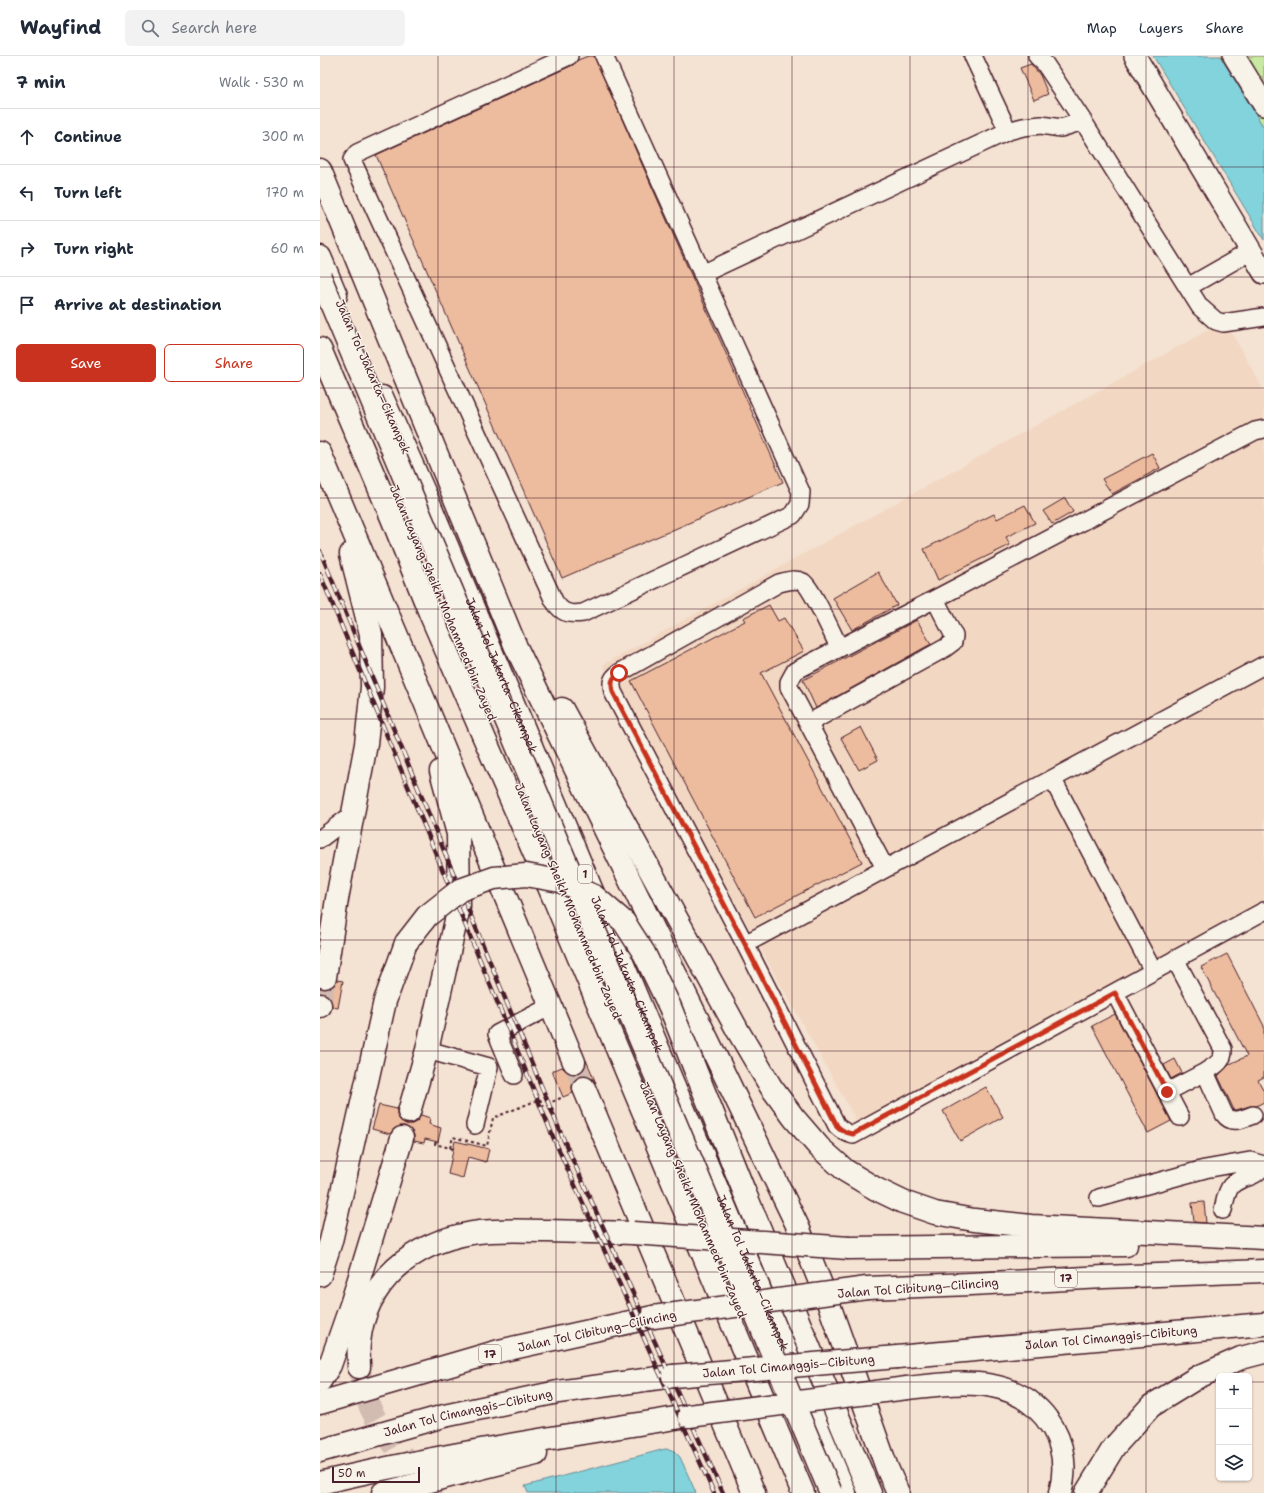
<!DOCTYPE html>
<html lang="en">
<head>
<meta charset="utf-8">
<style>
	body { margin:0; font-family:"Shantell Sans",sans-serif; background:#f2f2f3; color:#1f2937 }
	.controls { position:absolute; right:12px; bottom:12px; display:grid; overflow:hidden; border-radius:6px; box-shadow:0 1px 3px #0004 }
	.controls button { width:36px; height:36px; display:grid; place-items:center; padding:0; border:0; border-bottom:1px solid #e0e1e3; background:#fff; color:#1f2937; font:20px sans-serif }
	.scale { position:absolute; left:12px; bottom:10px; width:88px; box-sizing:border-box; padding-left:4px; border:2px solid #4a1f2b; border-top:0; font-size:11px; line-height:14px; white-space:nowrap; color:#4a1f2b; -webkit-text-stroke:3px #f7f3e8; paint-order:stroke }
	.stop { position:absolute; width:12px; height:12px; margin:-9px; border:3px solid #c8321e; border-radius:50%; background:#fff }
	.stop.end { background:#c8321e; border-color:#fff; box-shadow:0 1px 4px #0008 }
	.list { margin:0; padding:0; list-style:none }
	h2 { display:flex; justify-content:space-between; align-items:center; height:52px; margin:0; padding:0 16px; font-size:17px }
	h2 small { font-size:13px; font-weight:400; color:#747a83 }
	.list li { display:grid; grid-template-columns:26px 1fr auto; gap:12px; align-items:center; box-sizing:border-box; height:56px; padding:0 16px; border-top:1px solid #e0e1e3 }
	.list b { display:block; font-size:15px; white-space:nowrap }
	.list em { font-size:13px; font-style:normal; color:#747a83 }
	.actions { display:flex; gap:8px; padding:12px 16px }
	.actions a { flex:1; padding:9px 0; border:1px solid #c8321e; border-radius:6px; text-align:center; font-size:14px; color:#c8321e }
	.actions .main { background:#c8321e; color:#fff }
	.icon { flex:none; width:22px; height:22px; fill:none; stroke:currentColor; stroke-width:2; stroke-linecap:round; stroke-linejoin:round }
	.map { position:relative; flex:none; width:944px; height:1437px; overflow:hidden }
	header { display:flex; align-items:center; gap:24px; box-sizing:border-box; height:56px; padding:0 20px; background:#fff; border-bottom:1px solid #e0e1e3 }
	header strong { font-size:19px }
	nav { display:flex; gap:22px; margin-inline-start:auto; font-size:14px }
	.search { width:280px; height:36px; background:#f2f2f3; display:flex; align-items:center; gap:10px; box-sizing:border-box; padding:0 14px; border-radius:6px; color:#747a83; font-size:15px }
	main { display:flex }
	aside { flex:1; background:#fff }
	.map>svg:first-child { display:block }
</style>
</head>
<body>
<header>
<strong>Wayfind</strong>
<div class="search"><svg class="icon" aria-label="search" viewBox="0 0 24 24"><circle cx="10" cy="10" r="6"/><path d="M15 15l6 6"/></svg>Search here</div>
<nav><a>Map</a><a>Layers</a><a>Share</a></nav>
</header>
<main>
<aside>
<h2>7 min<small>Walk · 530 m</small></h2>
<ul class="list">
<li><svg class="icon" aria-label="ahead" viewBox="0 0 24 24"><path d="M12 20V5M6 11l6-6 6 6"/></svg><div><b>Continue</b></div><em>300 m</em></li>
<li><svg class="icon" aria-label="left" viewBox="0 0 24 24"><path d="M17 20v-9H6M10 6l-5 5 5 5"/></svg><div><b>Turn left</b></div><em>170 m</em></li>
<li><svg class="icon" aria-label="right" viewBox="0 0 24 24"><path d="M7 20v-9h11M14 6l5 5-5 5"/></svg><div><b>Turn right</b></div><em>60 m</em></li>
<li><svg class="icon" aria-label="arrive" viewBox="0 0 24 24"><path d="M6 21V4h12l-3 4 3 4H6"/></svg><div><b>Arrive at destination</b></div></li>
</ul>
<div class="actions"><a class="main">Save</a><a>Share</a></div>
</aside>
<div class="map">
<svg width="944" height="1437" viewBox="0 0 944 1437">
	<rect width="100%" height="100%" fill="#f4e2d2"/>
	<filter id="ink" filterUnits="userSpaceOnUse"><feTurbulence type="fractalNoise" baseFrequency=".025" numOctaves="2"/><feDisplacementMap in="SourceGraphic" scale="8" xChannelSelector="R" yChannelSelector="G"/><feConvolveMatrix kernelMatrix="1 2 1 2 8 2 1 2 1" color-interpolation-filters="sRGB"/></filter>
	<g filter="url(#ink)">
		<path fill="#f2d7c2" d="M905 265 944 335V848L540 1071 283 609Z"/>
		<path fill="#c8e9a2" stroke="#898466" d="M900 0H944V72Z"/>
		<path fill="#82d3dc" stroke="#6c8b95" d="M833 0H900L944 72V184Z
			M345 1393 353 1394 360 1401 376 1437H208L205 1430Z"/>
		<path fill="#edbc9e" stroke="#4a1f2b" d="M268 0H274L463 426 242 522 56 99 253 9 258 4Z
			M711 8 720 19 728 38 714 44 700 12Z
			M832 397 840 412 792 438 782 423Z
			M745 442 753 456 732 468 723 455Z
			M705 449 715 467 686 481 690 489 618 524 604 493 674 458 677 463Z
			M558 516 577 549 532 574 513 542Z
			M449 549 458 565 464 562 484 595 441 617 542 806 435 861 311 625 425 565 423 562Z
			M597 564 611 588 496 652 483 624Z
			M541 671 558 704 539 714 521 682Z
			M907 898 944 970V1021L938 1024 944 1035V1046L936 1050H930L916 1054H914L898 1020 910 1008 927 1000 881 911Z
			M17 924 23 925 18 952 12 951 11 942 6 938 0 937V932L3 933 10 932 14 929Z
			M795 958 851 1065 828 1077 772 970Z
			M855 1003 862 1017 851 1023 844 1009Z
			M266 1004 276 1027 272 1022 266 1020 259 1021 254 1024 252 1030 253 1037 243 1041 232 1015 242 1011 247 1016 252 1018H258L264 1013 266 1008Z
			M666 1031 683 1061 640 1085 623 1055Z
			M59 1049 77 1053V1059L80 1064 86 1068H92L97 1065 101 1059 110 1062 109 1068 121 1072 118 1086 105 1083 104 1087 94 1085V1079L91 1074 85 1070H80L74 1073 70 1078 52 1073Z
			M135 1085 169 1093 166 1106 148 1101 143 1122 128 1118Z
			M884 1146 886 1167 874 1166 872 1147Z"/>
		<g fill="none" stroke-linecap="round" stroke-linejoin="round">
			<path stroke="#d2bbb1" stroke-width="22" stroke-dasharray="22 11" stroke-linecap="butt" d="M0 949 5 921
				M254 1006 264 1032
				M39 1311C41 1320 43 1330 45 1338 56 1375 93 1414 124 1437"/>
			<g stroke="#4a1f2b" stroke-width="20">
				<path id="minor" d="M249 0 37 97 32 104 234 545C242 557 248 559 263 557L473 459 480 448 481 436 284 0
					M653 0 688 75
					M717 0 725 8 763 65 880 251 896 265 903 267 944 261
					M382 218 688 75 703 71 721 69 741 72 763 65
					M868 231 931 195
					M519 591C513 579 492 532 483 526 475 522 467 525 459 527L299 617C291 623 291 627 293 636L425 888 517 1070C522 1075 526 1077 533 1079L944 855
					M489 667 625 592 633 586 634 580 615 543
					M733 724 833 915
					M0 783 33 758
					M565 812 469 631V626L475 615 615 543 935 375 944 373
					M425 888 944 609
					M855 903 903 993C904 1006 894 1010 885 1016L904 1058C912 1069 922 1063 933 1059
					M795 937 860 1061
					M107 994 169 1011 155 1069
					M194 1019 177 978 231 950
					M847 1036 885 1016
					M779 1142 885 1113 930 1105 944 1109
					M903 1154C905 1146 906 1136 911 1130 921 1119 935 1124 942 1110"/>
			</g>
			<g stroke="#4a1f2b" stroke-width="24">
				<path id="major" d="M815 0 944 217
					M914 0 944 49"/>
			</g>
			<g stroke="#4a1f2b" stroke-width="25">
				<g id="highway">
					<path d="M0 114 196 591 396 1001 478 1171 508 1246 567 1412 578 1437"/>
					<path d="M0 201 16 239"/>
					<path d="M0 293 72 462 110 557 236 847 483 1437"/>
					<path id="s1" d="M62 341 109 447 525 1437"/>
					<path d="M0 397 99 632 254 1006"/>
					<path d="M242 653 418 975 451 1031 474 1062 499 1091 526 1115 556 1133 583 1146 615 1157 654 1164 711 1170 944 1182"/>
					<path d="M5 921 17 843 46 688 52 631 51 578 31 498"/>
					<path d="M0 950V949"/>
					<path d="M264 1032 434 1437"/>
					<path d="M89 1056 107 994 139 851 138 778 121 715"/>
					<path d="M424 1135 550 1437"/>
					<path d="M529 1192 806 1189"/>
					<path d="M0 1219 11 1185 65 945 86 887"/>
					<path d="M547 1232 651 1228 784 1221 944 1215"/>
					<path id="s2" d="M577 1301 944 1268"/>
					<path d="M39 1311C39 1303 38 1295 39 1287 45 1225 93 1187 152 1177 177 1173 203 1175 228 1175 257 1176 285 1176 313 1177"/>
					<path d="M0 1325 10 1309 32 1246 82 1082"/>
					<path d="M587 1332C641 1326 700 1317 733 1372 744 1392 746 1415 740 1437"/>
					<path d="M0 1347 179 1295 333 1261"/>
					<path id="s3" d="M0 1395 124 1360 238 1336 353 1320"/>
					<path d="M0 1427C121 1398 245 1380 368 1360"/>
					<path d="M63 1437 216 1398"/>
					<path d="M766 1437 794 1391 831 1350 878 1321 921 1302 944 1296"/>
				</g>
			</g>
			<path stroke="#4a1f2b" stroke-width="2" stroke-dasharray="3 3" stroke-linecap="butt" d="M116 1086 115 1088 134 1093
				M130 1092 133 1081 167 1090 173 1062 220 1043 223 1050 243 1041"/>
			<use href="#minor" stroke="#f7f3e8" stroke-width="17"/>
			<use href="#major" stroke="#f7f3e8" stroke-width="21"/>
			<use href="#highway" stroke="#f7f3e8" stroke-width="22"/>
			<g stroke="#4a1f2b" stroke-width="4.5">
				<path id="rail" d="M0 495 242 1080 403 1437
					M0 518 234 1083 394 1437"/>
			</g>
			<use href="#rail" stroke="#f7f3e8" stroke-width="3" stroke-dasharray="9" stroke-linecap="butt"/>
			<g stroke="#4a1f2b" stroke-width="25" stroke-linecap="butt">
				<g id="highway-bridge">
					<path d="M0 221 511 1437"/>
					<path d="M86 887 107 860 140 834 174 822 206 819 240 825 274 840 304 866 324 897 350 951 424 1135"/>
					<path d="M313 1177 529 1192"/>
					<path d="M333 1261 547 1232"/>
					<path id="s4" d="M353 1320 577 1301"/>
					<path d="M369 1360 587 1332"/>
				</g>
			</g>
			<use href="#highway-bridge" stroke="#f7f3e8" stroke-width="22"/>
		</g>
	</g>
	<g fill="none" stroke-linecap="round" stroke-linejoin="round" filter="url(#ink)">
		<path stroke="#c8321e" stroke-width="5" d="M299 617C291 623 291 627 293 636L425 888 517 1070C522 1075 526 1077 533 1078L795 937 847 1036"/>
	</g>
	<path fill="none" stroke="#4a1f2b" stroke-width="1" stroke-opacity="0.55" d="M118 0V1437M236 0V1437M354 0V1437M472 0V1437M590 0V1437M708 0V1437M826 0V1437M0 111H944M0 221H944M0 332H944M0 442H944M0 553H944M0 663H944M0 774H944M0 884H944M0 995H944M0 1105H944M0 1216H944M0 1326H899M929 1326H944"/>
	<g text-anchor="middle" stroke-width="3" stroke-linejoin="round" paint-order="stroke">
		<g fill="#f7f3e8" stroke="#7e5f64" stroke-width="1">
			<rect x="258" y="809" width="14" height="18" rx="3"/>
			<rect x="735" y="1213" width="22" height="18" rx="3"/>
			<rect x="159" y="1289" width="22" height="18" rx="3"/>
		</g>
		<g font-size="11" font-weight="bold" fill="#4a1f2b">
			<text x="265" y="822">1</text>
			<text x="746" y="1226">17</text>
			<text x="170" y="1302">17</text>
		</g>
		<g font-size="12" fill="#4a1f2b" stroke="#f7f3e8">
			<text transform="translate(53 321) rotate(66)" y="4">Jalan Tol Jakarta–Cikampek</text>
			<text transform="translate(123 547) rotate(67)" y="4">Jalan Layang Sheikh Mohammed bin Zayed</text>
			<text dy="4" stroke="none"><textPath href="#s1" startOffset="303">Jalan Tol Jakarta–Cikampek</textPath></text>
			<text transform="translate(248 845) rotate(67)" y="4">Jalan Layang Sheikh Mohammed bin Zayed</text>
			<text dy="4" stroke="none"><textPath href="#s1" startOffset="627">Jalan Tol Jakarta–Cikampek</textPath></text>
			<text transform="translate(373 1144) rotate(67)" y="4">Jalan Layang Sheikh Mohammed bin Zayed</text>
			<text dy="4" stroke="none"><textPath href="#s1" startOffset="951">Jalan Tol Jakarta–Cikampek</textPath></text>
			<text transform="translate(598 1232) rotate(-4)" y="4">Jalan Tol Cibitung–Cilincing</text>
			<text transform="translate(277 1275) rotate(-12)" y="4">Jalan Tol Cibitung–Cilincing</text>
			<text dy="4" stroke="none"><textPath href="#s2" startOffset="215">Jalan Tol Cimanggis–Cibitung</textPath></text>
			<text dy="4" stroke="none"><textPath href="#s4" startOffset="116">Jalan Tol Cimanggis–Cibitung</textPath></text>
			<text dy="4" stroke="none"><textPath href="#s3" startOffset="153">Jalan Tol Cimanggis–Cibitung</textPath></text>
		</g>
	</g>
</svg>
<div class="controls">
<button>+</button>
<button>−</button>
<button><svg class="icon" aria-label="layers" viewBox="0 0 24 24"><path d="M12 4l9 5-9 5-9-5zM3 14l9 5 9-5"/></svg></button>
</div>
<div class="scale">50 m</div>
<div class="stop" style="left:299px;top:617px"></div>
<div class="stop end" style="left:847px;top:1036px"></div>
</div>
</main>
</body>
</html>
